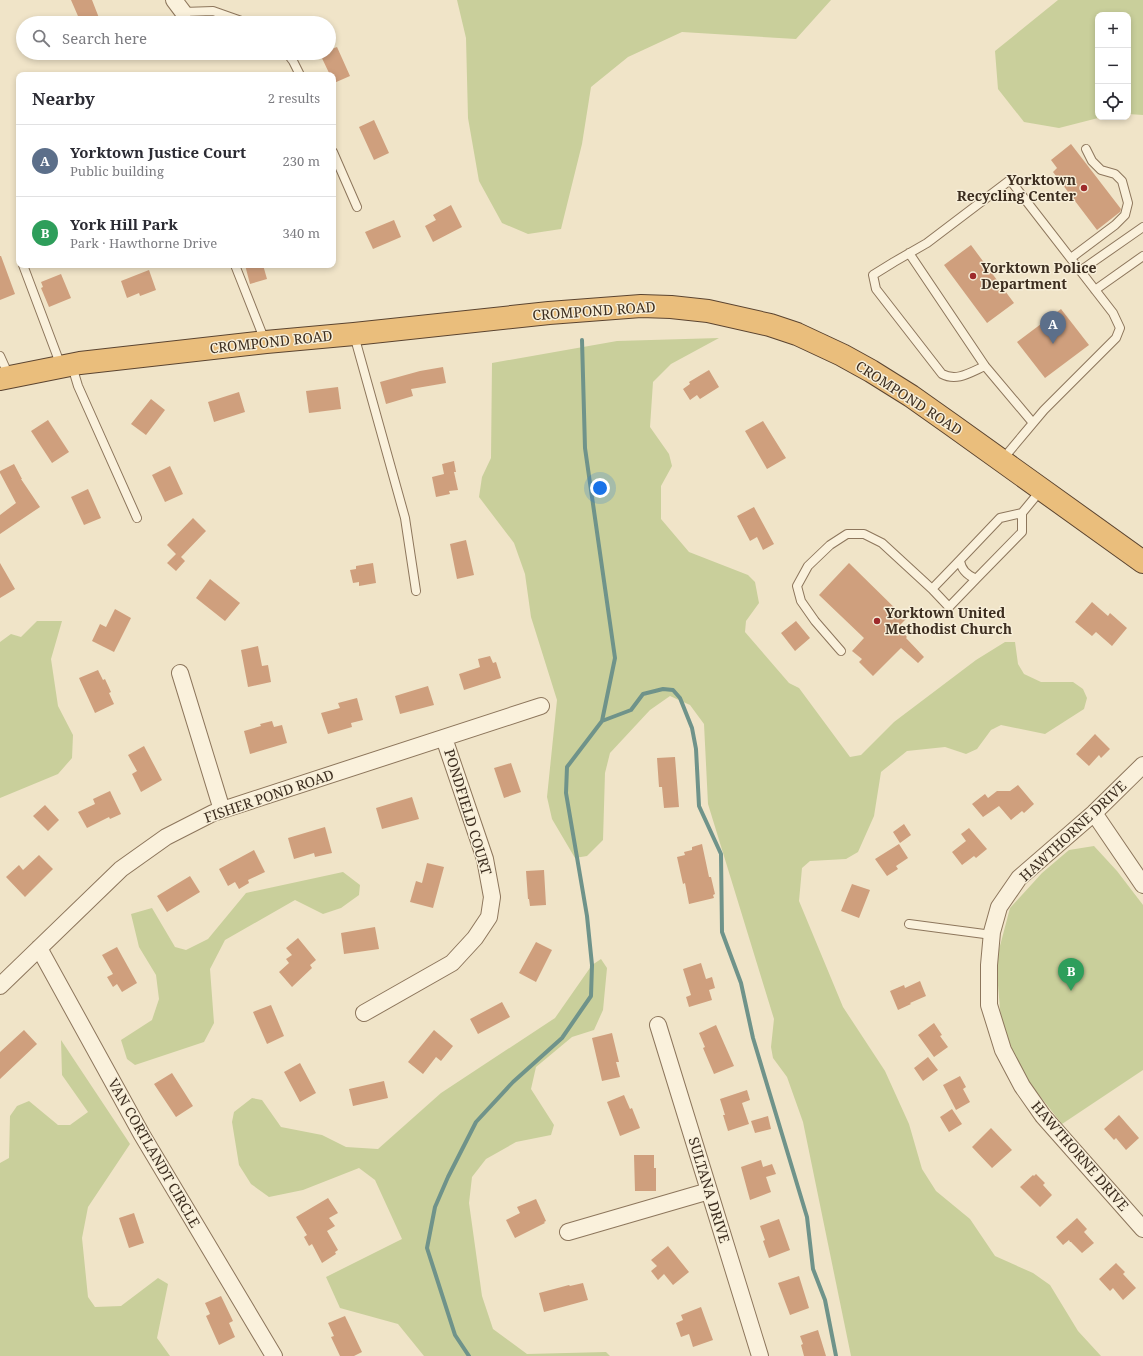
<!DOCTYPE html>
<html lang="en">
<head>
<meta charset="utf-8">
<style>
	body { margin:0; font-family:"Noto Serif",serif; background:#f2f2f3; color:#2b2b33 }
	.controls { position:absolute; right:12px; top:12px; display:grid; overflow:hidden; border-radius:8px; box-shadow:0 2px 6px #0003 }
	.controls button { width:36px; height:36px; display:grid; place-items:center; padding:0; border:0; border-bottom:1px solid #e1e1e2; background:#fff; color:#2b2b33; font:20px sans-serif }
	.you { position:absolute; left:600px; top:488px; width:14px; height:14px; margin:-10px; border:3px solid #fff; border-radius:50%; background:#1a73e8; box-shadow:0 0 0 6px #1a73e833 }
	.badge { display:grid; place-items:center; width:26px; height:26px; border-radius:50%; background:#7c3aed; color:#fff; font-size:13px; font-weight:700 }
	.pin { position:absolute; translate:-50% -33px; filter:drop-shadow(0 1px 2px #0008) }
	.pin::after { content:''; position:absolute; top:21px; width:14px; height:12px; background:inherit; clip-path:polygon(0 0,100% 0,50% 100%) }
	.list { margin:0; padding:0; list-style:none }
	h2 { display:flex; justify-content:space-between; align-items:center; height:52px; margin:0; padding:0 16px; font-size:17px }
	h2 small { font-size:13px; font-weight:400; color:#7c7c81 }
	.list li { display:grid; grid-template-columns:26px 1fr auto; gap:12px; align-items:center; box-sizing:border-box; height:72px; padding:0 16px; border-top:1px solid #e1e1e2 }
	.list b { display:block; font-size:15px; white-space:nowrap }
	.list p { margin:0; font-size:13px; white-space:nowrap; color:#7c7c81 }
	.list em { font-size:13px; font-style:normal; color:#7c7c81 }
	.icon { flex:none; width:22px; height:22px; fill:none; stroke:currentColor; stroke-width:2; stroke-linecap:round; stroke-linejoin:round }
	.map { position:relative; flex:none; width:1143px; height:1356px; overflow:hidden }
	.search { position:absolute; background:#fff; box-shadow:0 2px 6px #0003; left:16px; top:16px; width:320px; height:44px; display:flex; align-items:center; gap:10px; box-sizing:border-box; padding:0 14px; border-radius:22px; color:#7c7c81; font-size:15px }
	.panel { position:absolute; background:#fff; box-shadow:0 2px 6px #0003; left:16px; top:72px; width:320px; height:196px; border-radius:8px }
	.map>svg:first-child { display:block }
</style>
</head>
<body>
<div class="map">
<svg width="1143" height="1356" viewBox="0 0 1143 1356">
	<rect width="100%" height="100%" fill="#f0e4c8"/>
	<path fill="#c9cf9b" d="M457 0H831L796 39 682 32 628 57 591 87 582 144 561 229 528 234 502 223 479 181 468 118 466 38Z
		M1058 0H1143V115L1128 114V15H1098V117H1102L1059 128 1024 122 998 89 995 51Z
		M719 338 671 364 653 382 650 427 669 454 672 466 661 486V519L689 552 748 575 755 582 759 603 746 621 745 632 789 683 799 688 850 757 861 755 894 722 976 660 1005 642H1015L1018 664 1024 674 1041 682H1073L1083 689 1087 698 1084 709 1045 734 1001 725 991 730 977 749 966 754 945 747 907 751 881 772 874 816 858 852 846 859 810 861 802 868 799 901 843 1007 885 1071 909 1124 922 1169 936 1191 970 1219 995 1256 1033 1273 1050 1285 1078 1331 1101 1356H851L803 1122 787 1077 773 1058 771 1047 774 1019 708 804 704 724 690 705 670 696 650 710 610 753 605 773 603 840 587 856 575 858 552 819 547 797 557 700 531 617 525 574 514 543 479 497 482 477 491 458 492 363 617 341Z
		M37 621H62L51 659 58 706 73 735 72 758 58 774 0 798V642L11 634 21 637Z
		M1094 846 1117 871 1143 905V1070L1062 1124 1021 1072 1001 1021 996 961 1010 908 1042 873 1069 850Z
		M343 872 360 885 359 895 341 908 323 914 295 900 225 940 210 969 214 1023 204 1042 135 1065 127 1059 121 1040 152 1020 159 999 156 975 139 947 131 914 152 908 175 947 186 950 208 939 246 893Z
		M601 959 607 968 603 1010 594 1030 572 1037 536 1067 531 1089 554 1125 551 1135 516 1142 486 1159 472 1177 469 1203 482 1296 493 1329 527 1354 606 1352 610 1356H424L398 1324 340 1308 326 1277 402 1239 375 1180 359 1168 303 1190 269 1197 251 1184 239 1165 232 1122 234 1112 252 1098 262 1100 281 1127 322 1135 346 1147 378 1149 441 1093 555 1018 592 965Z
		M61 1040 130 1144 88 1207 82 1238 88 1297 95 1307 121 1306 158 1278 168 1284 157 1338 170 1356H0V1163L9 1158 10 1116 17 1106 29 1101 58 1125H70L88 1112 62 1075Z"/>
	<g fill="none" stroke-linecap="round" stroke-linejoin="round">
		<path stroke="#6f938a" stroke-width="4" d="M602 721 631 710 643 694 663 689 673 690 680 698 692 728 696 749 699 806 721 854 722 932 741 983 753 1038 807 1217 813 1269 825 1300 836 1356
			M469 1356 455 1335 427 1248 435 1207 448 1177 476 1122 513 1082 562 1038 591 996 592 965 587 916 566 793 567 767 602 721 615 658 585 448 582 340"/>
	</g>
	<path fill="#cf9f7d" d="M71 0H92L101 23H81Z
		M337 47 350 76 334 83 333 75H330L320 54 329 53V50Z
		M374 120 389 153 374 160 359 127Z
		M1071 144 1121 209 1120 212 1097 230 1053 172 1057 168 1051 160Z
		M451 205 462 227 433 242 425 226 436 220 433 215Z
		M394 220 401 237 373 249 365 232Z
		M971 245 1014 303 987 323 944 265Z
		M0 256H1L15 294 0 300Z
		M245 265H263L267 279 250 284Z
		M149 270 156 290 140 296 139 293 127 298 121 281Z
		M61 274 71 298 49 307 41 288 43 287 41 282Z
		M1061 309 1089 345 1045 378 1017 342Z
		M443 367 446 383 411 389 413 396 386 404 380 382 420 371Z
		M709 370 719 387 700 399 697 395 690 400 683 389 690 384 689 382Z
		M338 387 341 409 309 413 306 391Z
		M239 392 245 412 214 422 208 402Z
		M151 399 165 410 146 435 131 424Z
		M48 420 69 452 52 463 31 431Z
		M763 421 786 458 767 469 745 431Z
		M454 461 456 472H454L458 490 449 491 450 494 436 497 432 477 444 474 442 464Z
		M14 464 22 479H21L40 507 0 534V515L16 503 0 473V471Z
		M170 466 183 494 165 502 152 475Z
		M88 489 101 518 84 525 71 497Z
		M754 507 774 544 763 550 757 537 750 541 737 516Z
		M193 518 206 531 181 557 185 561 176 571 167 563 176 554 167 545Z
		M466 540 474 575 457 579 450 544Z
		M0 563 15 589 0 598Z
		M373 563 376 583 359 586V582L353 583 350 570 356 569V566Z
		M849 563 906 619 898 627 907 637 906 638 924 657 918 663 901 648 873 676 859 662 862 659 852 651 864 638 819 595Z
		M210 579 240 603 225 621 196 598Z
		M1092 602 1108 616 1110 613 1127 628 1112 646 1096 632 1092 636 1075 622Z
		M115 609 131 618 114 652 92 641 100 624 106 627Z
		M796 621 810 638 795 651 781 633Z
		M258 646 262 666 268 665 271 682 248 687 241 650Z
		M490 656 493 663 496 662 501 678 464 690 459 674 480 667 478 659Z
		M98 670 103 680 105 679 111 692 109 693 114 704 95 713 79 678Z
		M428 686 434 705 400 714 395 696Z
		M357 698 363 720 351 723 352 727 328 734 321 713 340 708 338 703Z
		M272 721 274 727 282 725 287 743 250 754 244 731 261 726 260 724Z
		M1095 734 1110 749 1101 758 1099 755 1089 766 1076 754Z
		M144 746 162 780 141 792 132 774 137 771 128 755Z
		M675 757 679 807 664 808 662 787H659L657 758Z
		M511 763 521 792 504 798 494 768Z
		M1018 785 1034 804 1024 813 1022 811 1011 820 999 806 983 817 972 804 985 794 988 798 997 791H1010Z
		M110 791 121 814 110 819 109 817 87 828 78 812 95 804 93 799Z
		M412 797 419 819 382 829 376 808Z
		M45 805 59 820 48 831 33 816Z
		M904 824 911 835 900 843 893 832Z
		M325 827 332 853 315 857 314 853 294 859 288 838Z
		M969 828 987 849 976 858 974 856 962 865 952 852 966 841 961 834Z
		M702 844 709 877H711L715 894 713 895 714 898 689 904 685 883 683 884 677 857 685 855 684 852 692 850V847Z
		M899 844 908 858 896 866 898 869 887 876 875 859Z
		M254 850 265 872 248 880 249 883 239 889 235 882 228 886 219 869Z
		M39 855 53 869 25 897 6 877 19 865 23 870Z
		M427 863 444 867 433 908 410 902 416 881 422 883Z
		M544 870 546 905 530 906 529 899H528L526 871Z
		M190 876 200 892 167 912 157 896Z
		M852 884 870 890 859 918 841 911Z
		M375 927 379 949 344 954 341 933Z
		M298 938 316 960 310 965 312 968 292 987 279 972 289 963 286 959 292 955 286 948Z
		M536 942 552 950 536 982 519 973Z
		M117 947 137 983 122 992 117 984 113 987 107 977 113 974 102 955Z
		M701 963 706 979 712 977 715 988 709 990 712 1000 689 1007 686 997 691 995 683 969Z
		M920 981 926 996 910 1003 911 1004 898 1010 890 991 904 985 905 988Z
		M502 1002 510 1017 478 1034 470 1019Z
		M271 1005 284 1036 267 1044 253 1012Z
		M934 1023 942 1035 940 1036 948 1047 934 1057 918 1035Z
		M716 1025 734 1066 714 1074 703 1048 705 1047 699 1033Z
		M24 1030 37 1044 0 1079V1052Z
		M434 1030 453 1046 441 1061 436 1057 423 1074 408 1062Z
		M612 1033 619 1062H616L620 1077 602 1081 592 1038Z
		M928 1057 938 1070 923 1081 914 1068Z
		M300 1063 316 1093 300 1102 284 1072Z
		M172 1073 193 1106 176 1117 154 1084Z
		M960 1076 966 1087 963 1089 970 1102 956 1110 943 1085Z
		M384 1081 388 1098 353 1106 349 1089Z
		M747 1090 750 1100 742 1103 749 1124 728 1131 723 1115H725L720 1099Z
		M624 1095 630 1109 632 1108 640 1128 620 1136 607 1102Z
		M952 1109 962 1124 949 1132 940 1117Z
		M1119 1115 1139 1138 1126 1150 1116 1138 1114 1140 1104 1129Z
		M768 1116 771 1129 755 1133 751 1121Z
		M991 1128 1012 1150 992 1168 972 1147Z
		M634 1155H654V1168H656V1191H635Z
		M761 1160 763 1167 772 1164 776 1174 766 1177 771 1192 750 1200 741 1167Z
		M1036 1174 1045 1183 1043 1185 1052 1195 1040 1207 1020 1187 1033 1175 1034 1176Z
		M328 1198 338 1213 329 1218 335 1226 327 1231 338 1250 335 1252 336 1254 322 1263 312 1244 309 1246 304 1237 307 1235 296 1217Z
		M536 1199 546 1221 544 1222 545 1223 515 1238 506 1220 520 1213 517 1207Z
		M134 1213 144 1243 129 1248 119 1218Z
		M1077 1218 1087 1229 1084 1232 1094 1243 1082 1253 1071 1242H1070L1069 1240 1063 1245 1056 1237Z
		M779 1219 790 1250 769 1258 763 1241 765 1240 760 1226Z
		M668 1246 689 1272 673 1285 664 1274 658 1280 651 1271 657 1266 651 1260Z
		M1116 1263 1125 1272 1123 1274 1136 1288 1123 1300 1113 1288 1110 1291 1099 1279Z
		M799 1276 809 1308 790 1315 778 1283Z
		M583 1283 588 1300 544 1312 539 1293 569 1285 570 1286Z
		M221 1296 233 1321 229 1323 235 1337 219 1345 206 1316 210 1314 205 1303Z
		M701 1307 713 1340 693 1347 689 1334 681 1337 676 1323 683 1320 681 1315Z
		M345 1316 362 1352 354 1356H340L331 1337 334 1336 328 1323Z
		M818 1330 826 1356H804L801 1345 803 1344 800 1336Z"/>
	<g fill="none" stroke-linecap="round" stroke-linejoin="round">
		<g stroke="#8d765c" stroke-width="10">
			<path id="service" d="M183 12 213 11 247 23
				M287 53 293 61 300 75
				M333 152 357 207
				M909 253 985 366 1033 423
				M1071 258 1115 225 1125 215 1128 203 1122 181 1115 174 1101 170 1092 161 1086 149
				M23 265 61 366
				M235 265 265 341
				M1080 271 1143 227
				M1095 290 1143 256
				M354 335 405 518 416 591
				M0 356 9 376
				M72 366 78 386 137 518
				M985 366C971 372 957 382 942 374L876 289 873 275 894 262 927 243 1010 180 1113 313 1120 328 1116 338 1044 410 1002 460
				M1022 513V532L976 579C967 575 961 570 960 560L1000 518 1022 513 1041 490
				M932 589 949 607 976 579
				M841 651 815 621 801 601 797 586 808 566 830 545 847 534H864L882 543 932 589 960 560
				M909 924 992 935"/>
		</g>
		<g stroke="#8d765c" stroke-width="18">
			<path id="minor" d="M174 0 183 12
				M180 673 222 810
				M1143 765 1094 813 1019 878 999 907 992 932 989 965V1005L1003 1050 1022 1086 1043 1116 1143 1229
				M1094 813 1143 885
				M39 948 142 1135 274 1356
				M0 986 121 869 166 837 213 813 541 706
				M364 1013 452 963 475 938 489 917 492 897 485 859 444 738
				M658 1025 760 1356
				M568 1232 709 1191"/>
		</g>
		<g stroke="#5b4430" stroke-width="24">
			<path id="trunk" d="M0 379 80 363 266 342 354 334 549 313 641 306 671 307 708 311 770 325 797 334 842 355 871 371 911 396 952 425 1143 562"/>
		</g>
		<use href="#service" stroke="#faf1dc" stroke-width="8"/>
		<use href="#minor" stroke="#faf1dc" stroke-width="16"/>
		<use href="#trunk" stroke="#eabe7c" stroke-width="22"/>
	</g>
	<g fill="#9e2a2b" stroke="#f7eed8" stroke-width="1.5">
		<circle cx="1084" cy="188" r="4"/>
		<circle cx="973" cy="276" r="4"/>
		<circle cx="877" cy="621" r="4"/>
	</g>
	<g text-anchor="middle" stroke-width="3" stroke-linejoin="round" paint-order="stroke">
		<g font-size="14" font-weight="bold" fill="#3d2e20" stroke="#f7eed8" text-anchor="start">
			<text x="1076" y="185" text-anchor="end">Yorktown<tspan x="1076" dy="16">Recycling Center</tspan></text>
			<text x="981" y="273">Yorktown Police<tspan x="981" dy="16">Department</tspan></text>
			<text x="885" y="618">Yorktown United<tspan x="885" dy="16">Methodist Church</tspan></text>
		</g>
		<g font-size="14" fill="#3d2e20" stroke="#f7eed8">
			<text transform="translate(594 311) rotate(-4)" y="5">CROMPOND ROAD</text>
			<text transform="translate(271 342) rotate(-6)" y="5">CROMPOND ROAD</text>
			<text transform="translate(909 398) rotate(33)" y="5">CROMPOND ROAD</text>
			<text transform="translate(269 796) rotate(-19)" y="5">FISHER POND ROAD</text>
			<text transform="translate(468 812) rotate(73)" y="5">PONDFIELD COURT</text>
			<text transform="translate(1073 831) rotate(-43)" y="5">HAWTHORNE DRIVE</text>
			<text transform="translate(154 1153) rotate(60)" y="5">VAN CORTLANDT CIRCLE</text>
			<text transform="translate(1080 1156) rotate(49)" y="5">HAWTHORNE DRIVE</text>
			<text transform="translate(709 1190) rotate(73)" y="5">SULTANA DRIVE</text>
		</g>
	</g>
</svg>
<div class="controls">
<button>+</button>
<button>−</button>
<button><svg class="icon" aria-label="locate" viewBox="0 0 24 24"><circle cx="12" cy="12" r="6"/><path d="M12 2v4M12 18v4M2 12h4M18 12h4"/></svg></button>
</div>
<div class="you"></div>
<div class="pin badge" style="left:1053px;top:344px;background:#5c6f8a">A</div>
<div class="pin badge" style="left:1071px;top:991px;background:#2e9e5b">B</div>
<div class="search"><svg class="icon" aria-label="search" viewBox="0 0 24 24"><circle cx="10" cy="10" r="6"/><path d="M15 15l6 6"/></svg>Search here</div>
<section class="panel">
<h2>Nearby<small>2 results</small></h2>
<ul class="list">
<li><span class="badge" style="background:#5c6f8a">A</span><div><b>Yorktown Justice Court</b><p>Public building</p></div><em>230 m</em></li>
<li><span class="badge" style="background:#2e9e5b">B</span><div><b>York Hill Park</b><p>Park · Hawthorne Drive</p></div><em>340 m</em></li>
</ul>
</section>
</div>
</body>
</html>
